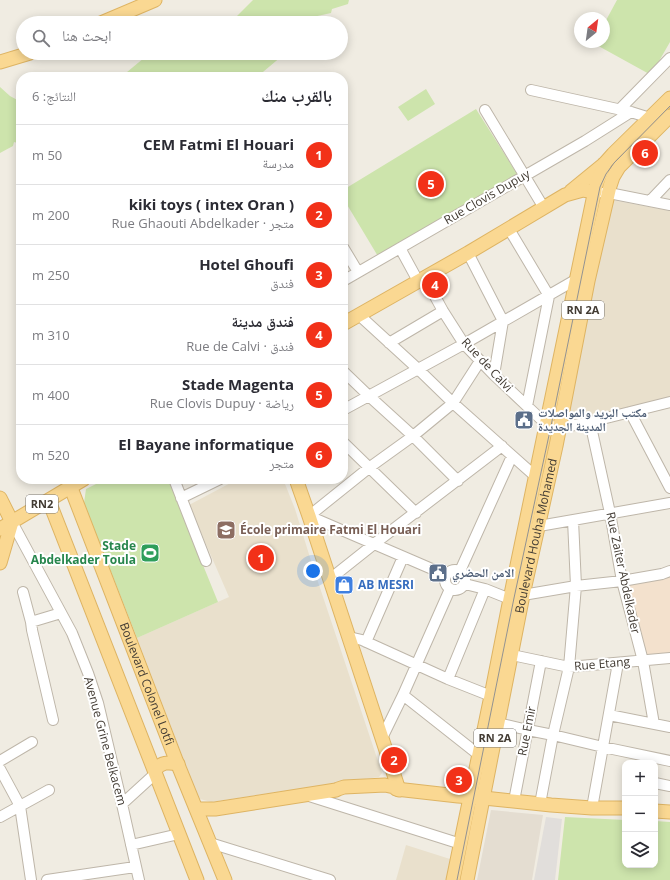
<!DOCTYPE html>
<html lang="ar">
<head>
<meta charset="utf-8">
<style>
	body { margin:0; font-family:"Open Sans","Noto Naskh Arabic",sans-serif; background:#f2f2f3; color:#2b2b33; direction:rtl }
	.controls { position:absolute; right:12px; bottom:12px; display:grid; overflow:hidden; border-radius:8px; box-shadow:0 2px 10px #0003 }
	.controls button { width:36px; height:36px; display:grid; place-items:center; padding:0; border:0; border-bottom:1px solid #e1e1e2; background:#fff; color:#2b2b33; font:20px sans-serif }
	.compass { position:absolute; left:574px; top:12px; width:36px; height:36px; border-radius:50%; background:#fff; box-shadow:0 2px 10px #0003; rotate:29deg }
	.you { position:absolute; left:313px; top:571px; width:14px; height:14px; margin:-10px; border:3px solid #fff; border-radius:50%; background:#1a73e8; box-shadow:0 0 0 6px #1a73e833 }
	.badge { display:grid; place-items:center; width:26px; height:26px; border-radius:50%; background:#f23118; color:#fff; font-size:13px; font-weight:700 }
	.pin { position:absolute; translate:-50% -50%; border:2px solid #fff; box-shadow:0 1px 4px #0006 }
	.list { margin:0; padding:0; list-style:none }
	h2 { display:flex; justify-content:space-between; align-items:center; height:52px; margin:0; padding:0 16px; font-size:17px }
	h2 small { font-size:13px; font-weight:400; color:#7c7c81 }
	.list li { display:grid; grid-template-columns:26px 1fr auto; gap:12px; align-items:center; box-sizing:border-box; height:60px; padding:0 16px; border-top:1px solid #e1e1e2 }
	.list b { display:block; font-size:15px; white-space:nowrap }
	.list p { margin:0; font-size:13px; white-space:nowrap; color:#7c7c81 }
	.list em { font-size:13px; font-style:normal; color:#7c7c81 }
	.icon { flex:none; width:22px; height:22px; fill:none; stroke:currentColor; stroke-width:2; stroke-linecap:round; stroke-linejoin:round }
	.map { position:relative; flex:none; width:670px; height:880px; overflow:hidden; direction:ltr }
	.search { position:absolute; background:#fff; box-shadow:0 2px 10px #0003; left:16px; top:16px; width:332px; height:44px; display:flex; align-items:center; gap:10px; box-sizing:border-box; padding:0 14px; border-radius:22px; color:#7c7c81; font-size:15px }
	.panel { position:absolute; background:#fff; box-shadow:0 2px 10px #0003; left:16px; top:72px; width:332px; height:412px; border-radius:16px; direction:rtl }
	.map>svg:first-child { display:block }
</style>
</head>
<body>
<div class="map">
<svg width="670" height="880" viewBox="0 0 670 880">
	<rect width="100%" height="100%" fill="#f0ece2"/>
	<path fill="#e4ddd1" d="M491 810 543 815 532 880H477Z"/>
	<path fill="#f3e1cd" d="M670 571V658L643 661 622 581Z"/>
	<path fill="#e9e0cc" d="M612 200 670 211V397L569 423 566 422Z
		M238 479H283L295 509 312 564 382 773 379 777 211 802 200 799 197 794 137 638 229 597 189 505Z
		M406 845 450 859 446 880H396Z"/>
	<path fill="#cde4ac" d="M253 0H349L348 4 332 9 331 13 313 17 305 23H227L233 20Z
		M617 0H670V42L651 75 593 43 594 42H604V24Z
		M150 53H282V56L257 77H121Z
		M0 87 10 96 21 102V144L14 142 13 146 0 153Z
		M426 89 435 104 408 121 398 107Z
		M476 109 519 177 379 258 343 198V190Z
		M106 479H168L218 602 137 638 84 503 86 489Z
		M565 817 625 820V865H655V821L670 822V880H558Z"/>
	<path fill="#e1dedb" d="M546 817 562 819 555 880H534Z"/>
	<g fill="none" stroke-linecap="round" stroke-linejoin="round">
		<g stroke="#beb6a9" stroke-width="12">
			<path id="minor" d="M531 90 631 112 650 118
				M485 110 544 208
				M619 110 670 58
				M603 193H609L670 205
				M650 201 670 180
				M509 229 549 296 527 406
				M343 247 358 272
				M400 248 418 281
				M468 253 503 321 494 375
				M425 278 443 311 464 344 494 375 546 424 559 428 590 422 670 402
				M343 281 585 141 631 112
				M359 315 418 369 453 403 535 476
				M389 343 443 311
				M343 371 369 396 413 436 458 481
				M343 410 464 344 577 279
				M630 412 670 488
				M590 422 610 513 622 581 643 661 654 724
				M343 442 416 513
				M174 479 206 561
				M181 498 220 479
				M12 522 72 633 88 673 98 703 122 804 139 880
				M539 526 670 503
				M445 580a10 10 0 1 1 20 0a10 10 0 1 1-20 0Z
				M460 571 512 456
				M446 575 374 544 309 516 370 467 413 436 453 403 480 361
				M330 579 374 544 502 446
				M465 584 485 589 510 599 523 595 576 586 622 581 662 574 670 571
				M23 592 31 622 32 630 53 720
				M31 622 61 613
				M349 637 362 640 448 679 491 696
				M366 642 403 557
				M512 655 569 667 670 658
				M448 679 485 589
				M403 695 479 755
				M609 715 670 727
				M498 723 528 730 553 735 603 747 670 761
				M382 738 403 695 450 589
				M0 761 32 742
				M0 769 20 806 31 880
				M655 783 670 786
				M306 795 461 844
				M514 801 541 661
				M122 804 156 773
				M540 804 553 735 569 667 576 586 573 520
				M592 808 618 663
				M0 817 49 790
				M210 843 330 880
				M131 845 179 834
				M47 880 135 867"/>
		</g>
		<g stroke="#deb463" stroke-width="15">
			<g id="major">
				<path d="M101 23 155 0"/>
				<path d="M0 62 30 53"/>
				<path d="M571 191 604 164"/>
				<path d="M343 324 468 253 565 195 583 190 595 192"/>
				<path d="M296 479 309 516 399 790"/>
				<path id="s1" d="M71 488 176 760 225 880"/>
				<path d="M0 498 12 522 0 563"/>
				<path d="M49 501 197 880"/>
				<path d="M0 529 84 479"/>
				<path d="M155 770C161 762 168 762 178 764"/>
				<path d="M196 808 200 809H215L336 790 338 789 344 787 385 785 394 787 396 789 458 796 484 798 551 805 592 808H625"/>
				<path d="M655 811 670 812"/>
				<path d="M453 880 491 696 510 599 596 185 605 163 613 154 670 98"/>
				<path id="s2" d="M467 880 523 595 556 446 588 281 610 186 613 177 619 167 670 116"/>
			</g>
		</g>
		<use href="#minor" stroke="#fff" stroke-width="10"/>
		<use href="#major" stroke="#fad892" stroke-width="13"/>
		<path stroke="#929292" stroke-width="1" d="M457 880 514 598 551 426 600 187 606 174 614 163 670 106"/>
	</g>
	<defs>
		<g id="civic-square" transform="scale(1)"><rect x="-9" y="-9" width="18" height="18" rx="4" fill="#5c6f8a" stroke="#fff"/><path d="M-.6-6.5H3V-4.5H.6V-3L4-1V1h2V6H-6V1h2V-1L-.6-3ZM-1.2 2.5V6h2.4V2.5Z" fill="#fff"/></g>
		<g id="school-square" transform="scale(1)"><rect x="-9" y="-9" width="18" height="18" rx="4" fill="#8d6e63" stroke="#fff"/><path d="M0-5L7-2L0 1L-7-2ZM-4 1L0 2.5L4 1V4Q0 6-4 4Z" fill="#fff"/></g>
		<g id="stadium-square" transform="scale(1)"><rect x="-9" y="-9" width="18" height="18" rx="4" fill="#2e9e5b" stroke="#fff"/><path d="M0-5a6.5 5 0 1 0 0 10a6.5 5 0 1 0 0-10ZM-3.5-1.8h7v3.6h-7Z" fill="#fff"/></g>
		<g id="shop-square" transform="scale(1)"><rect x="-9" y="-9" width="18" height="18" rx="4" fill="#3f7fe0" stroke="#fff"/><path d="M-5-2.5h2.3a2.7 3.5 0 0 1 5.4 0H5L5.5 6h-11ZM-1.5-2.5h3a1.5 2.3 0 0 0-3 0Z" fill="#fff"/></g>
	</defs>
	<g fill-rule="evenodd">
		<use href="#civic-square" x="524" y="420"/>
		<use href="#school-square" x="226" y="530"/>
		<use href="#stadium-square" x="150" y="553"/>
		<use href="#civic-square" x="438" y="573"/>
		<use href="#shop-square" x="344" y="585"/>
	</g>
	<g text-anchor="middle" stroke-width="4" stroke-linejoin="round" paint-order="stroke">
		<g fill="#fff" stroke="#7b7670" stroke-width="1">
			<rect x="562" y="301" width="42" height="18" rx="3"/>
			<rect x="26" y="495" width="32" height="18" rx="3"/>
			<rect x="474" y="729" width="42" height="18" rx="3"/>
		</g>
		<g font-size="11" font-weight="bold" fill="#423b33">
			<text x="583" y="314">RN 2A</text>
			<text x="42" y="508">RN2</text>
			<text x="495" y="742">RN 2A</text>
		</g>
		<g font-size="12" fill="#423b33" stroke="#fff">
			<text transform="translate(487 197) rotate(-30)" y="4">Rue Clovis Dupuy</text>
			<text transform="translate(487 365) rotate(47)" y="4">Rue de Calvi</text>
			<text dy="4" stroke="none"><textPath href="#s2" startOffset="351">Boulevard Houha Mohamed</textPath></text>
			<text transform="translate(623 573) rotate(78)" y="4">Rue Zaiter Abdelkader</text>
			<text transform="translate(602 664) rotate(-5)" y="4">Rue Etang</text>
			<text dy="4" stroke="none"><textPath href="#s1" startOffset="210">Boulevard Colonel Lotfi</textPath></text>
			<text transform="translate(527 731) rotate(-79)" y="4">Rue Emir</text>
			<text transform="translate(105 741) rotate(75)" y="4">Avenue Grine Belkacem</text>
		</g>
		<g font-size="12" font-weight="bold" fill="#4e5e75" stroke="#fff" text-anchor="start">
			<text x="538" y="417">مكتب البريد والمواصلات<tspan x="538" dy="14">المدينة الجديدة</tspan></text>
			<text x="452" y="577">الامن الحضري</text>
		</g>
		<g font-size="12" font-weight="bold" fill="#785e54" stroke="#fff" text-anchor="start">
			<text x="240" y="534">École primaire Fatmi El Houari</text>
		</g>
		<g font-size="12" font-weight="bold" fill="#27864d" stroke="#fff" text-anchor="end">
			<text x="136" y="550">Stade<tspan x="136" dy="14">Abdelkader Toula</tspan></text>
		</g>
		<g font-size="12" font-weight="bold" fill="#366cbe" stroke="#fff" text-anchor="start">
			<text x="358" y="589">AB MESRI</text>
		</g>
	</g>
</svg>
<div class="controls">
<button>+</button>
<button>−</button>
<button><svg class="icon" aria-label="layers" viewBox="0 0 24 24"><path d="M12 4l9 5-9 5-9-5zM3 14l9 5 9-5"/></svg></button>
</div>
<svg class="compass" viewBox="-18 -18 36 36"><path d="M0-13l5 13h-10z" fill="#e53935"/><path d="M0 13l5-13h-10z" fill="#7c7c81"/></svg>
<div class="you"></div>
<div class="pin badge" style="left:261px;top:558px">1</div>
<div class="pin badge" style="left:394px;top:760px">2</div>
<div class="pin badge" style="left:459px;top:780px">3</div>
<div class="pin badge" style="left:435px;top:285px">4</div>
<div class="pin badge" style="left:431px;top:184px">5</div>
<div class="pin badge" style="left:645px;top:153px">6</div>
<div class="search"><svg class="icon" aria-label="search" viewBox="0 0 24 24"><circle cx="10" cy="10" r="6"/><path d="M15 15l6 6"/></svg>ابحث هنا</div>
<section class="panel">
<h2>بالقرب منك<small>النتائج: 6</small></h2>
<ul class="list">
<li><span class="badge">1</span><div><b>CEM Fatmi El Houari</b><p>مدرسة</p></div><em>50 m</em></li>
<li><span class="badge">2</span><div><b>kiki toys ( intex Oran )</b><p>متجر · Rue Ghaouti Abdelkader</p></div><em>200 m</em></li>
<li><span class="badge">3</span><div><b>Hotel Ghoufi</b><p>فندق</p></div><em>250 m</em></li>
<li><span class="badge">4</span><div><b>فندق مدينة</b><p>فندق · Rue de Calvi</p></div><em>310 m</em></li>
<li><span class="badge">5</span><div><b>Stade Magenta</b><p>رياضة · Rue Clovis Dupuy</p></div><em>400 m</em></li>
<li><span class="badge">6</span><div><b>El Bayane informatique</b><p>متجر</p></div><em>520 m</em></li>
</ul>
</section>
</div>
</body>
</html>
